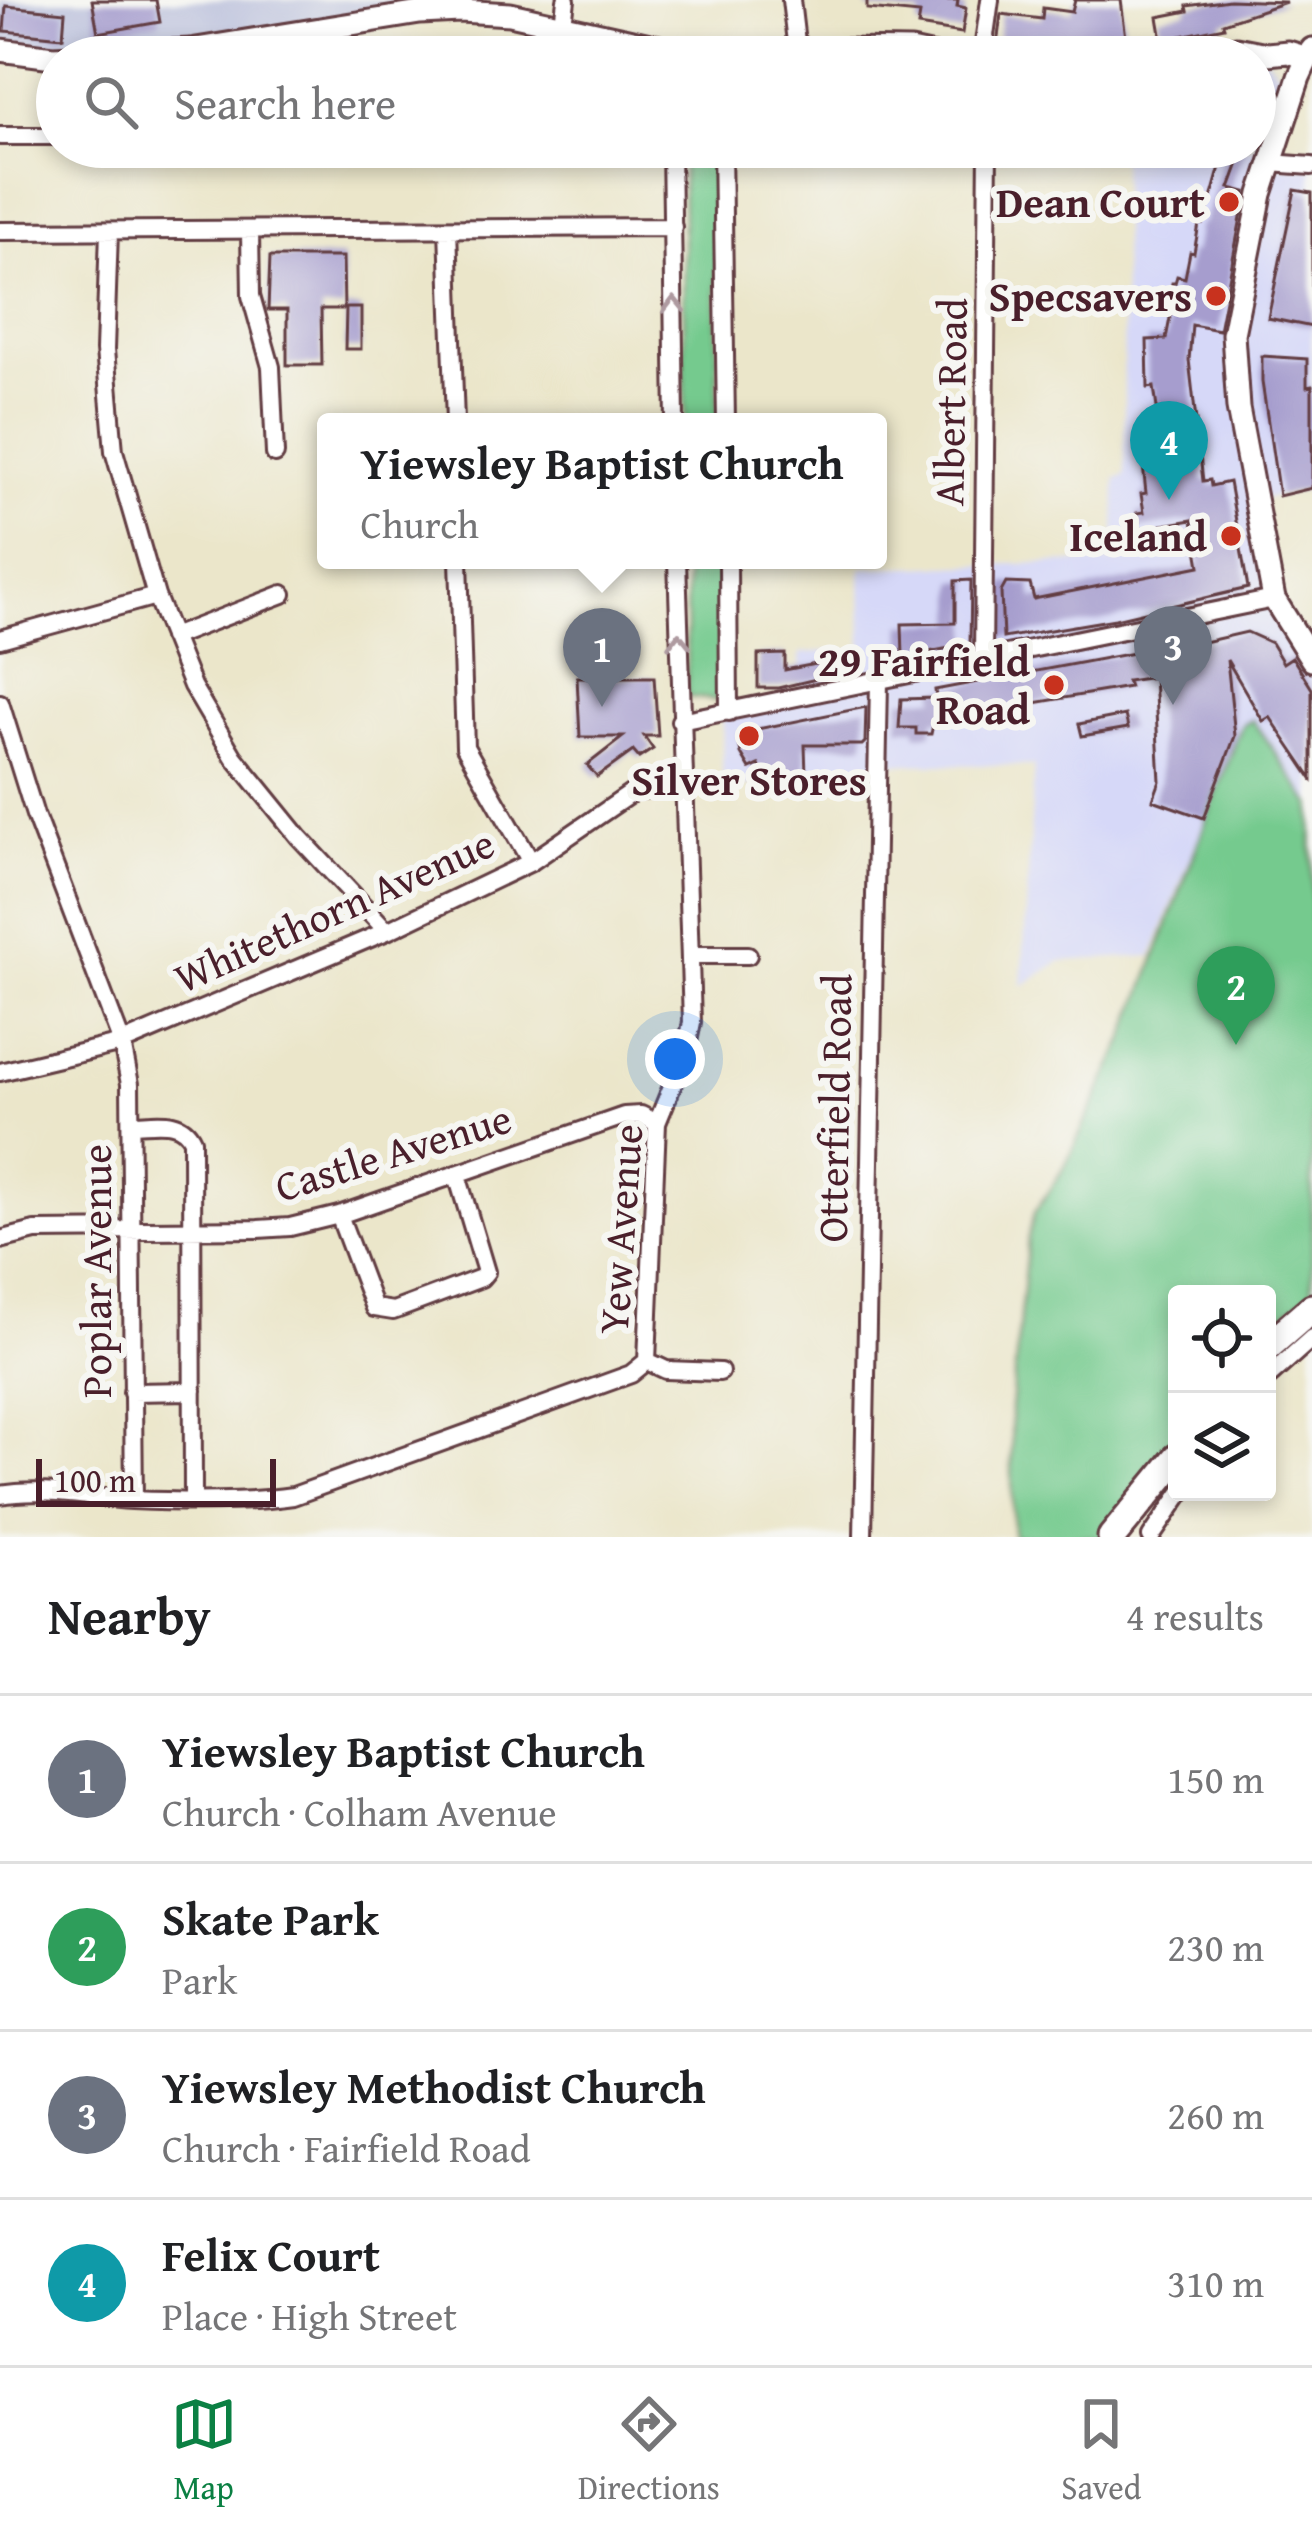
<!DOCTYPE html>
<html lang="en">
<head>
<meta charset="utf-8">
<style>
	body { margin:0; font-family:"Gentium Book Plus",serif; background:#f6f6f6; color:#202124 }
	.controls { position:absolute; right:36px; bottom:36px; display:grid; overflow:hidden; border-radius:12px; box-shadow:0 6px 18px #0003 }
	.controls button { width:108px; height:108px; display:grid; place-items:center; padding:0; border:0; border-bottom:3px solid #e0e0e0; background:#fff; color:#202124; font:60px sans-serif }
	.scale { position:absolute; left:36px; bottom:30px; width:240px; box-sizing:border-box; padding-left:12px; border:6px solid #4a1f2b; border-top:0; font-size:33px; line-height:42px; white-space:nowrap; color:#4a1f2b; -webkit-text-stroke:9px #f6f6f2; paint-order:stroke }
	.you { position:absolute; left:675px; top:1059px; width:42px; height:42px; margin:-30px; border:9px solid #fff; border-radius:50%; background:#1a73e8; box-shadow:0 0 0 18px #1a73e833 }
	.badge { display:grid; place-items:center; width:78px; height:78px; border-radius:50%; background:#0b8043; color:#fff; font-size:39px; font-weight:700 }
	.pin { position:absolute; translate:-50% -99px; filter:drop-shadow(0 3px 6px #0008) }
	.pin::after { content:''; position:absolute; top:63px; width:42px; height:36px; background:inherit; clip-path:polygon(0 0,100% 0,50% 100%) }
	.popup { position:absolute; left:317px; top:413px; width:570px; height:156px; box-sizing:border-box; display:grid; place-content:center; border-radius:12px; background:#fff; filter:drop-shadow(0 3px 9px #0005); font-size:39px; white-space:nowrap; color:#757577 }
	.popup b { font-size:45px; color:#202124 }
	.popup::after { content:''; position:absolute; left:50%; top:100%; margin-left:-24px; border:24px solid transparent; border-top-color:#fff }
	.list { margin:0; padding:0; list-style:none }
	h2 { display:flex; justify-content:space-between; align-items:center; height:156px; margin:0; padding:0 48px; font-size:51px }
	h2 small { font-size:39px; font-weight:400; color:#757577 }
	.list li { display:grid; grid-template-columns:78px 1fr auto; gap:36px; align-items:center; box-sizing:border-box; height:168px; padding:0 48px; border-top:3px solid #e0e0e0 }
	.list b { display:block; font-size:45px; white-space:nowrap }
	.list p { margin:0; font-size:39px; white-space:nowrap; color:#757577 }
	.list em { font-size:39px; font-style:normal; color:#757577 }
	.icon { flex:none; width:66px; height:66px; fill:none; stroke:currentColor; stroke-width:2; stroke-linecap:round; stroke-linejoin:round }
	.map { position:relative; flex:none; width:1312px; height:1537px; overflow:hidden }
	.search { position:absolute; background:#fff; box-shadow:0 6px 18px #0003; left:36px; right:36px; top:36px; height:132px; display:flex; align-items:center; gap:30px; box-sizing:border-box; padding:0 42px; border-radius:66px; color:#757577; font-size:45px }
	.sheet { height:828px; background:#fff }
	nav { display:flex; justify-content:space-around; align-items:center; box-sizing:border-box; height:168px; border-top:3px solid #e0e0e0; background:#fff; font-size:33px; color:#757577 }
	nav a { display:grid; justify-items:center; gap:6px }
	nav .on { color:#0b8043 }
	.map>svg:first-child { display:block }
</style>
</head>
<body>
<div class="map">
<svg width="1312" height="1537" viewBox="0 0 1312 1537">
	<rect width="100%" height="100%" fill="#f6f6f2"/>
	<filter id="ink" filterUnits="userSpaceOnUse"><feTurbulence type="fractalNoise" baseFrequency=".00833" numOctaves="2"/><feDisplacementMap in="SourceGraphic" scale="24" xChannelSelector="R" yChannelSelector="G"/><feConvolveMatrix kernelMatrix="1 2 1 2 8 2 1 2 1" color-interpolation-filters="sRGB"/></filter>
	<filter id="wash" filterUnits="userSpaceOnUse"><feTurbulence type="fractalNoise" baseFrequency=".004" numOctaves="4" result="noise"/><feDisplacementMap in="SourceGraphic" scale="48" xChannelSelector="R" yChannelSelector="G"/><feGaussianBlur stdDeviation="2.7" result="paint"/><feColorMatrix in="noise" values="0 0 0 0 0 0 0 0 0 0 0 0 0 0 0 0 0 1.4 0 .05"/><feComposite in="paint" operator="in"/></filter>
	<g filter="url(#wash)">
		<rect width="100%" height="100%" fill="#ebe6ca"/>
		<path fill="#d6d8f8" d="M1265 56 1278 72 1292 78 1233 318 1274 601 1312 666V805L1253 720 1242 725 1152 956 1061 961 1022 986 1034 766 884 763 882 786 722 785 723 717 801 699 800 653 862 649 861 568 1126 561V539L1115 538 1116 478 1125 476 1121 147H1255V57Z
			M1274 166 1312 168 1311 488 1262 499 1239 344Z"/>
		<path fill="#bec3dd" d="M0 0H396L398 14 169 48 74 53 0 44Z"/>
		<path fill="#74ca8e" stroke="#5f745c" stroke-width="3" d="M682 147H716L718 422H685Z
			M686 560H719L720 681 719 697 715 700 687 697Z
			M1252 720 1312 805V1292L1267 1327V1294H1177V1435L1138 1497 1102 1537H1013L1011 1408 1028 1238 1034 1213 1065 1166 1125 1039 1242 725Z"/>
		<g id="blocks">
			<path fill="#a69dce" d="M92 0H156L160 22 98 33Z
				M867 0H958L957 6 966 8 962 33 918 26 920 14 867 9Z
				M1075 0H1121L1126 38 1105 44 1059 48 1058 53 997 45 1001 14 1042 19 1043 8 1072 12Z
				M1229 0 1286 2 1223 23 1224 27 1162 40 1158 17 1188 11 1187 6Z
				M6 6 65 12 63 37 4 31Z
				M1206 147H1245L1230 188 1246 192 1219 330 1192 325 1189 360 1203 481 1210 480 1211 486 1229 482 1248 588 1115 619 1003 638 1001 592 1006 583 1030 584 1034 599 1200 566 1192 520 1140 529 1137 513 1144 512 1141 494 1146 493 1141 445 1162 443 1154 387 1148 388 1147 340 1166 339 1174 297 1170 296 1172 283H1175L1177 276 1185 278 1190 252 1194 253 1199 224H1203L1213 192 1223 156 1205 151Z
				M1295 190 1312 193V327L1268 318Z
				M270 257H343L344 309H321L322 365H287V310H268Z
				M346 308H361V349H345Z
				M1262 356 1307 359V387L1312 386V488L1279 496 1262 382Z
				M971 580 970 644 903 657 902 624 955 623V581Z
				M1247 632 1271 643 1283 663 1292 657 1312 689V779L1270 717 1263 721 1227 660 1235 736 1204 818 1153 800 1160 781 1154 677 1127 681 1129 687 934 720 931 734H916V728H899L901 699 936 698 935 690 1144 651H1169L1168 646 1182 647Z
				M785 654V670L862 655 863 668 778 688H758V655Z
				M577 677H654L658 736H644L653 749 639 758 633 751 597 777 587 765 623 737H580Z
				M866 707 865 742 862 745H805L806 776 765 779 759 765 750 769 741 754 738 733Z
				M1125 715 1128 728 1082 736 1079 724Z"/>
		</g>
	</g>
	<g filter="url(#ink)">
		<use href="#blocks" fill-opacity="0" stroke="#623d43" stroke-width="3"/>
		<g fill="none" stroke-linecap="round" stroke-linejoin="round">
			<g stroke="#623d43" stroke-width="22">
				<path id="minor" d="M791 0 797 51
					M563 24 566 0
					M982 57 990 0
					M0 136H57
					M671 147 675 422
					M722 147 726 422
					M1270 163 1312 166
					M448 229 455 422
					M0 231 673 227
					M109 231 105 350 114 451 156 596 192 686 234 757 299 837 387 931
					M250 231 251 296 271 367 275 454
					M459 560 465 747 531 862
					M728 560 729 712
					M172 637 283 594
					M0 639 156 596
					M983 659 988 147
					M0 703 35 815 122 1043 130 1084 134 1500
					M680 721 1274 599
					M690 955H748
					M0 1072 122 1043 387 931 531 862 636 790 683 787
					M131 1124C154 1124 181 1116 192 1140L193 1499
					M339 1215 374 1308 393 1311 481 1278 486 1272 457 1175
					M0 1240 35 1231 258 1229 290 1227 339 1215 624 1116 641 1115 657 1123
					M647 1361 666 1370 720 1372
					M1267 1378 1312 1338
					M132 1392 193 1391
					M0 1495C45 1487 87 1498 132 1500 180 1502 246 1503 293 1496L631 1374 647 1361 657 1123 686 1052 692 1022 677 560
					M863 1537 879 681
					M1151 1537 1182 1492"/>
			</g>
			<g stroke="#623d43" stroke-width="27">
				<path id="tertiary" d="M1312 49 1299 77 1261 194 1233 334 1238 408 1274 599 1312 660
					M0 50 53 57 190 50 420 13 460 11 510 14 668 49 721 56 847 50 911 51 939 57
					M1172 57 1236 48 1267 54 1288 52 1308 58"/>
			</g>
			<g stroke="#623d43" stroke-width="33">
				<path id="primary" d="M1267 1347 1312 1308
					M1112 1537 1177 1458"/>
			</g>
			<use href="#minor" stroke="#fff" stroke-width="16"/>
			<use href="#tertiary" stroke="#fff" stroke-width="21"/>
			<use href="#primary" stroke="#fff" stroke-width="27"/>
		</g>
		<defs><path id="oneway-chevron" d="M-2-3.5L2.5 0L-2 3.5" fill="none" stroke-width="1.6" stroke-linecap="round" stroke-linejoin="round" transform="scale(3)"/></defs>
		<g stroke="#ae9aa0">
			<use href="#oneway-chevron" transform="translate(674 305) rotate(-91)"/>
			<use href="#oneway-chevron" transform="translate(679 641) rotate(-91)"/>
		</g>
	</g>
	<g fill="#c8321e" stroke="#f6f6f2" stroke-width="4.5">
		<circle cx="1229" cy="202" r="12"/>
		<circle cx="1216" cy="296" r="12"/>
		<circle cx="1231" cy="536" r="12"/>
		<circle cx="1054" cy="685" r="12"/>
		<circle cx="749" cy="736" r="12"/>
	</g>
	<g text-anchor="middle" stroke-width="12" stroke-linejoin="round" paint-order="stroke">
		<g font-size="42" font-weight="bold" fill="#4a1f2b" stroke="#f6f6f2" text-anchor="end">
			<text x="1205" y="217">Dean Court</text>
			<text x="1192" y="311">Specsavers</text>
			<text x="1207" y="551">Iceland</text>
			<text x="1030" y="676">29 Fairfield<tspan x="1030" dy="48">Road</tspan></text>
			<text x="749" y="795" text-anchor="middle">Silver Stores</text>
		</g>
		<g font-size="42" fill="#4a1f2b" stroke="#f6f6f2">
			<text transform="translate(950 402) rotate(-89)" y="15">Albert Road</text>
			<text transform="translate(334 910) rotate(-24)" y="15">Whitethorn Avenue</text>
			<text transform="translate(834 1108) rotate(-89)" y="15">Otterfield Road</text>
			<text transform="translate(393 1152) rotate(-17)" y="15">Castle Avenue</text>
			<text transform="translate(620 1229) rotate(-86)" y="15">Yew Avenue</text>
			<text transform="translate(96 1271) rotate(-90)" y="15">Poplar Avenue</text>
		</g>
	</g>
</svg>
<div class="controls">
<button><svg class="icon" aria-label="locate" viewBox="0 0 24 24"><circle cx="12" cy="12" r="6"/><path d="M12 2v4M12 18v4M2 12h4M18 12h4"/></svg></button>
<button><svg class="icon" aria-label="layers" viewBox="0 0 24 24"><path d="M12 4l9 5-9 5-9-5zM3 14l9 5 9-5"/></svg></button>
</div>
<div class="scale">100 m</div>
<div class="you"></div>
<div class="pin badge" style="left:602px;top:707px;background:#6b7280">1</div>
<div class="popup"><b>Yiewsley Baptist Church</b>Church</div>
<div class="pin badge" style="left:1236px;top:1045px;background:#2e9e5b">2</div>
<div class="pin badge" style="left:1173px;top:705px;background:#6b7280">3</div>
<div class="pin badge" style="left:1169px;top:500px;background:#0f9aa8">4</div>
<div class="search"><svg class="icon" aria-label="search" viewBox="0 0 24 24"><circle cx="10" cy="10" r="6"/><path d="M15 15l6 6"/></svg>Search here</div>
</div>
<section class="sheet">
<h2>Nearby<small>4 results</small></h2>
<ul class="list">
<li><span class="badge" style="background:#6b7280">1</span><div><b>Yiewsley Baptist Church</b><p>Church · Colham Avenue</p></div><em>150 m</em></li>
<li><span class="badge" style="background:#2e9e5b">2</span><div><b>Skate Park</b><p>Park</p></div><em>230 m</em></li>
<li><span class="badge" style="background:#6b7280">3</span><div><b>Yiewsley Methodist Church</b><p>Church · Fairfield Road</p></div><em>260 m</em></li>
<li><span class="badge" style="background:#0f9aa8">4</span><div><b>Felix Court</b><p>Place · High Street</p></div><em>310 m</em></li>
</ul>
</section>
<nav>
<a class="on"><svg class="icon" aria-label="map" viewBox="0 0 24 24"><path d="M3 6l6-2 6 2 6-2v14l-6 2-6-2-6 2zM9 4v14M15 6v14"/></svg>Map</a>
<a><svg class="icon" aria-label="directions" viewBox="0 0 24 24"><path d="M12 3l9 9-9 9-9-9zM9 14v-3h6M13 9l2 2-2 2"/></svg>Directions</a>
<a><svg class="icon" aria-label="saved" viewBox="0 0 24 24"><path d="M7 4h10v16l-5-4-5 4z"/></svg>Saved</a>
</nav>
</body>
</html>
